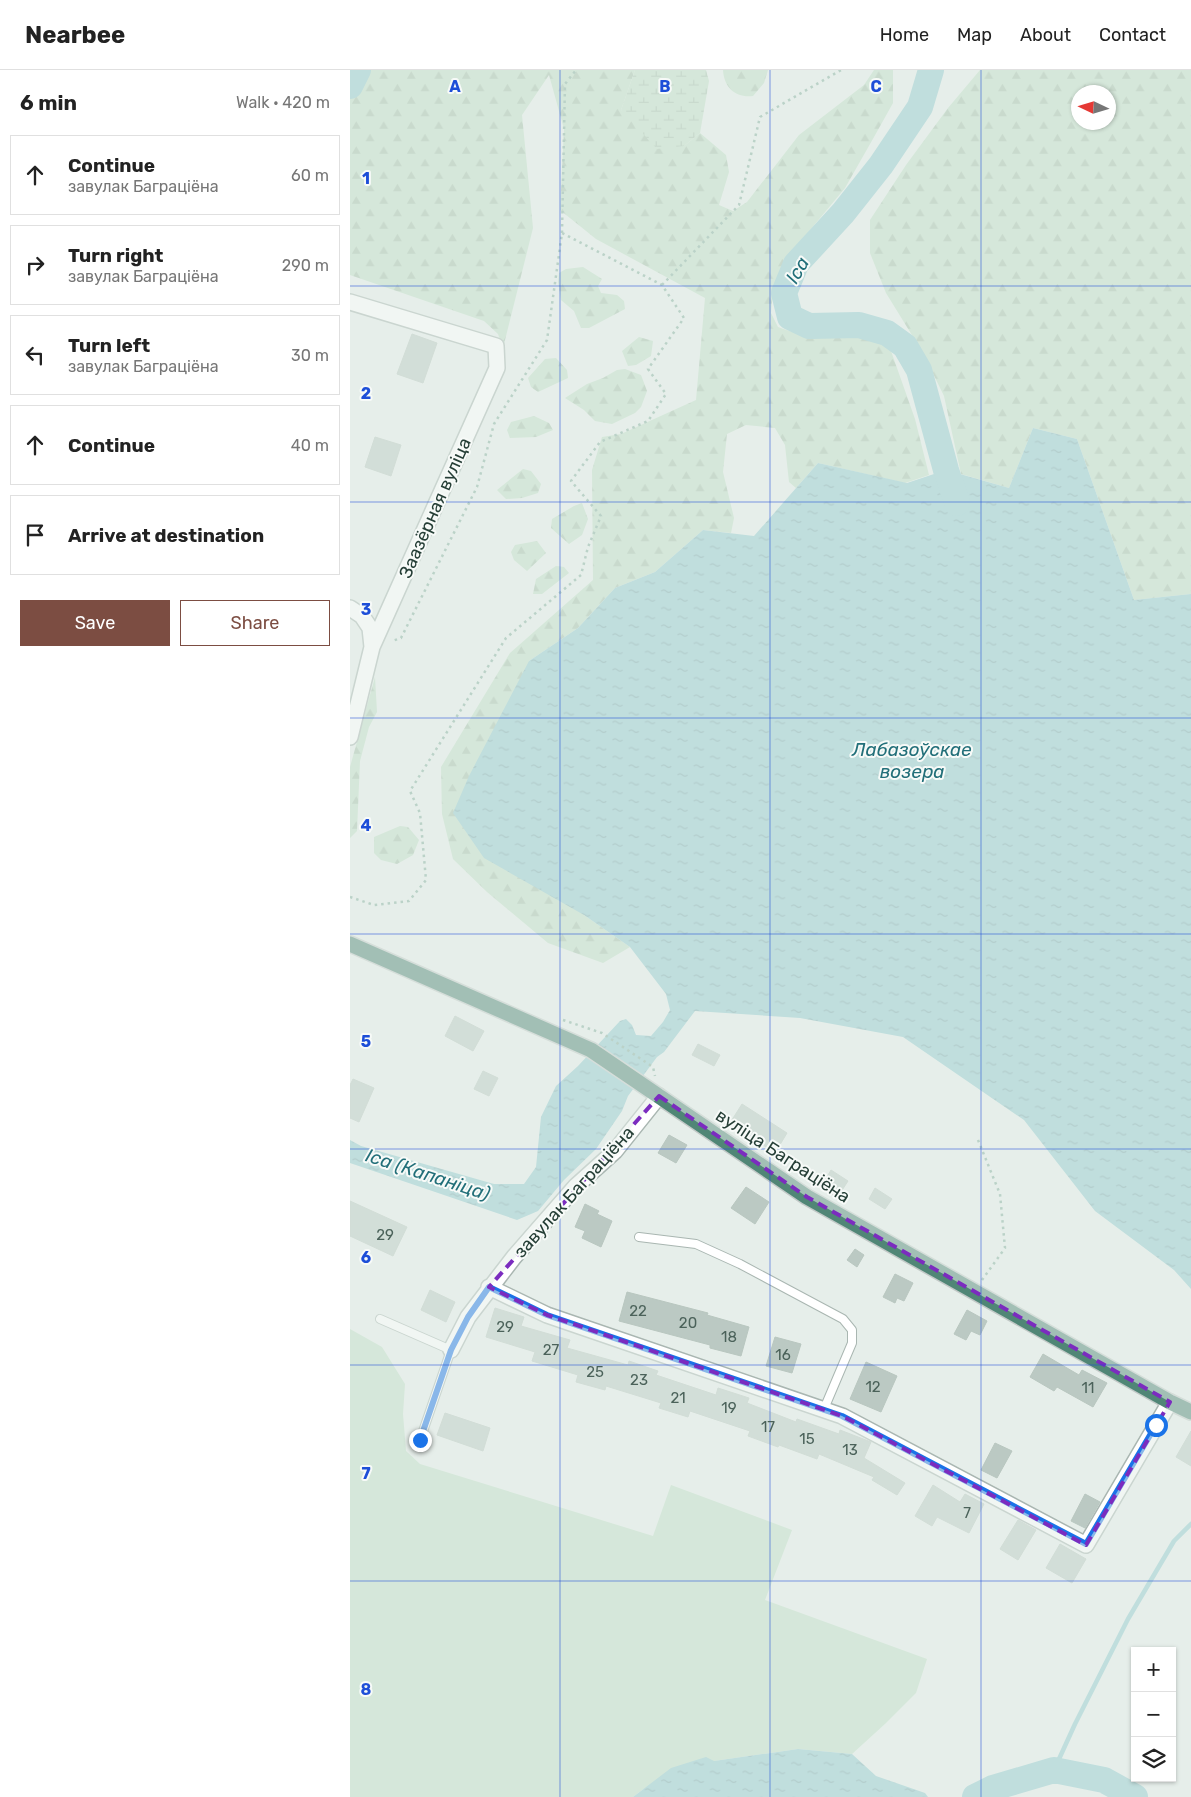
<!DOCTYPE html>
<html lang="en">
<head>
<meta charset="utf-8">
<style>
	body { margin:0; font-family:Rubik,sans-serif; background:#f2f2f2; color:#222 }
	.controls { position:absolute; right:15px; bottom:15px; display:grid; overflow:hidden; border-radius:0px; box-shadow:0 1px 4px #0004 }
	.controls button { width:45px; height:45px; display:grid; place-items:center; padding:0; border:0; border-bottom:1px solid #e0e0e0; background:#fff; color:#222; font:25px sans-serif }
	.compass { position:absolute; left:721px; top:15px; width:45px; height:45px; border-radius:50%; background:#fff; box-shadow:0 1px 4px #0004; rotate:274deg }
	.stop { position:absolute; width:15px; height:15px; margin:-11px; border:4px solid #1a73e8; border-radius:50%; background:#fff }
	.stop.end { background:#1a73e8; border-color:#fff; box-shadow:0 1px 5px #0008 }
	.list { margin:0; padding:0; list-style:none }
	h2 { display:flex; justify-content:space-between; align-items:center; height:65px; margin:0; padding:0 20px; font-size:21px }
	h2 small { font-size:16px; font-weight:400; color:#767676 }
	.list li { display:grid; grid-template-columns:32px 1fr auto; gap:15px; align-items:center; box-sizing:border-box; height:80px; margin:0 10px 10px; padding:0 10px; border:1px solid #e0e0e0; border-radius:0px }
	.list b { display:block; font-size:19px; white-space:nowrap }
	.list p { margin:0; font-size:16px; white-space:nowrap; color:#767676 }
	.list em { font-size:16px; font-style:normal; color:#767676 }
	.actions { display:flex; gap:10px; padding:15px 20px }
	.actions a { flex:1; padding:11px 0; border:1px solid #7c4d42; border-radius:0px; text-align:center; font-size:18px; color:#7c4d42 }
	.actions .main { background:#7c4d42; color:#fff }
	.icon { flex:none; width:28px; height:28px; fill:none; stroke:currentColor; stroke-width:2; stroke-linecap:round; stroke-linejoin:round }
	.map { position:relative; flex:none; width:841px; height:1727px; overflow:hidden }
	header { display:flex; align-items:center; gap:30px; box-sizing:border-box; height:70px; padding:0 25px; background:#fff; border-bottom:1px solid #e0e0e0 }
	header strong { font-size:24px }
	nav { display:flex; gap:28px; margin-inline-start:auto; font-size:18px }
	main { display:flex }
	aside { flex:1; background:#fff }
	.map>svg:first-child { display:block }
</style>
</head>
<body>
<header>
<strong>Nearbee</strong>
<nav><a>Home</a><a>Map</a><a>About</a><a>Contact</a></nav>
</header>
<main>
<aside>
<h2>6 min<small>Walk · 420 m</small></h2>
<ul class="list">
<li><svg class="icon" aria-label="ahead" viewBox="0 0 24 24"><path d="M12 20V5M6 11l6-6 6 6"/></svg><div><b>Continue</b><p>завулак Баграціёна</p></div><em>60 m</em></li>
<li><svg class="icon" aria-label="right" viewBox="0 0 24 24"><path d="M7 20v-9h11M14 6l5 5-5 5"/></svg><div><b>Turn right</b><p>завулак Баграціёна</p></div><em>290 m</em></li>
<li><svg class="icon" aria-label="left" viewBox="0 0 24 24"><path d="M17 20v-9H6M10 6l-5 5 5 5"/></svg><div><b>Turn left</b><p>завулак Баграціёна</p></div><em>30 m</em></li>
<li><svg class="icon" aria-label="ahead" viewBox="0 0 24 24"><path d="M12 20V5M6 11l6-6 6 6"/></svg><div><b>Continue</b></div><em>40 m</em></li>
<li><svg class="icon" aria-label="arrive" viewBox="0 0 24 24"><path d="M6 21V4h12l-3 4 3 4H6"/></svg><div><b>Arrive at destination</b></div></li>
</ul>
<div class="actions"><a class="main">Save</a><a>Share</a></div>
</aside>
<div class="map">
<svg width="841" height="1727" viewBox="0 0 841 1727">
	<defs>
		<pattern id="forest-firs" width="22" height="20" patternUnits="userSpaceOnUse" patternTransform="scale(1.25)"><rect width="22" height="20" fill="#c1dec7"/><path d="M5 1l3.5 6h-7zM16 11l3.5 6h-7z" fill="#a6c0ac"/></pattern>
		<pattern id="wetland-marsh" width="20" height="14" patternUnits="userSpaceOnUse" patternTransform="scale(1.25)"><rect width="20" height="14" fill="#c1dec7"/><path d="M1 5h8M5 5V1M11 12h8M15 12V8" fill="none" stroke="#a6c0ac"/></pattern>
		<pattern id="water-ripples" width="26" height="14" patternUnits="userSpaceOnUse" patternTransform="scale(1.25)"><rect width="26" height="14" fill="#92c9cf"/><path d="M2 4q2-2 4 0t4 0M15 11q2-2 4 0t4 0" fill="none" stroke="#77a5a9"/></pattern>
	</defs>
	<rect width="100%" height="100%" fill="#e6eeea"/>
	<path fill="#c1dec7" d="M0 1259 32 1277 55 1314 53 1344 56 1381 70 1394 303 1466 321 1415 442 1460 415 1530 577 1589 566 1623 536 1653 502 1684 448 1679 364 1691 292 1720 283 1727H0Z"/>
	<path fill="url(#forest-firs)" fill-rule="evenodd" d="M0 0H285L271 40 334 76 350 63 376 85 379 102 369 135 383 141 397 132 449 65 514 15 524 0H543V33L524 67 495 118 436 189 423 220 421 243 428 257C439 261 451 265 463 265 492 267 516 259 541 281L565 349 579 405 555 413 468 393 446 418 439 412 435 375 425 358 396 355 377 364 373 402 384 448 381 463 353 460 305 502 265 518 228 558 179 591 234 845 280 877 253 893 198 873 137 822 103 789 92 744 91 697 160 583 243 510 242 400 252 367 271 364 346 330 355 228 246 169 210 140 214 59 199 5 172 45 183 158 153 278 148 264 134 251 0 205Z
		M373 0H418L414 13 403 26C386 28 374 18 373 0Z
		M630 0H841V524L784 530 727 369 683 358 659 418 611 404 594 326 573 283 536 223 520 183V150L556 95 598 38ZM728 22H758V52H728Z
		M233 197 252 209 248 216 251 223 267 225 274 231 275 239 239 258H231L224 241 211 230 208 212 209 203 216 199Z
		M289 267 303 271 301 286 286 295 278 296 272 281Z
		M206 288 217 300 218 308 188 322 181 317 178 308 195 289Z
		M275 299 291 305 297 321 291 337 285 343 262 354 245 351 234 340 215 328 237 314 253 308 267 300Z
		M184 346 199 353 203 360 186 367 160 368 157 360 161 352Z
		M173 399 181 401 191 414 188 423 172 428 156 429 147 420Z
		M232 433 238 449 232 465 219 474 201 458 202 449 224 436Z
		M187 471 196 483 177 501 164 490 161 482 165 475Z
		M206 496 214 497 219 503 192 524H183L186 509Z
		M25 607 27 642 19 657 10 691 7 761 0 768V697Z
		M50 756 58 757 69 770 63 785 47 794 31 790 24 783V767Z"/>
	<path fill="url(#wetland-marsh)" d="M285 0H356L359 11 350 63 334 76 307 79 271 40Z"/>
	<path fill="url(#water-ripples)" d="M683 358 727 369 784 530 841 524V1219L824 1200 745 1141 674 1050 553 967 450 948 345 941 314 982 307 987 278 1026 272 1041 246 1079 214 1110 188 1141 167 1150 0 1093V1070L11 1076 144 1114H174L186 1097 191 1047 206 1016 228 996 270 951 276 949 282 955 286 965 301 966 313 952 320 940 316 924 280 877 234 845 134 788 103 743 119 706 179 591 228 558 265 518 305 502 353 460 404 466 468 393 557 413 596 400 659 418Z
		M448 1679 502 1684 526 1706 575 1723 578 1727H283L321 1698 356 1687 364 1691Z"/>
	<g fill="none" stroke-linecap="round" stroke-linejoin="round">
		<path stroke="#92c9cf" stroke-width="4.5" d="M704 1700 725 1654 778 1549 824 1471 841 1454"/>
		<path stroke="#92c9cf" stroke-width="26" d="M581 0 570 37 531 95 493 143 446 194 434 223 440 247 459 256 509 255 537 263 555 276 569 300 596 400 607 433
			M0 16 8 0
			M625 1727 643 1718 704 1700 754 1710 785 1727"/>
	</g>
	<path fill="#bbc9c3" stroke="#b9c7c0" d="M62 264 87 273 73 313 47 304Z
		M25 367 51 375 41 406 15 397Z
		M105 946 134 961 123 981 95 966Z
		M348 974 370 985 364 996 342 985Z
		M133 1001 148 1008 139 1026 124 1019Z
		M3 1009 24 1018 9 1052 0 1048V1015Z
		M392 1034 437 1063 425 1083 380 1053Z
		M319 1065 337 1075 326 1093 308 1083Z
		M481 1100 498 1111 487 1128 471 1117Z
		M396 1117 419 1132 405 1154 381 1138Z
		M525 1118 542 1129 535 1139 519 1129Z
		M0 1131 57 1157 43 1186 0 1166Z
		M235 1134 249 1141 247 1144 262 1151 251 1177 232 1168 235 1161 225 1157Z
		M505 1179 514 1185 507 1197 497 1190Z
		M545 1204 563 1213 554 1231 547 1228 545 1233 533 1227Z
		M80 1220 105 1232 96 1252 71 1240Z
		M277 1222 358 1243 357 1245 399 1257 391 1286 360 1278V1275L269 1251Z
		M145 1238 174 1247 171 1256 220 1270 217 1278 278 1295 279 1291 308 1301 306 1305 366 1325 368 1318 399 1328 397 1333 446 1352 447 1349 489 1364 490 1360 521 1372 514 1388 555 1413 547 1425 522 1410 524 1407 469 1384 467 1389 429 1375 428 1377 398 1366 400 1361 340 1341 338 1347 309 1338 311 1333 256 1316 255 1320 226 1312 228 1305 182 1291 185 1282 136 1267Z
		M617 1240 637 1251 630 1265 621 1261 616 1270 604 1264Z
		M425 1267 451 1274 442 1303 416 1296Z
		M693 1284 729 1305 732 1300 757 1313 743 1337 707 1317 704 1321 680 1307Z
		M516 1292 547 1306 531 1342 500 1329Z
		M95 1343 140 1358 133 1381 87 1365Z
		M841 1361V1396L826 1387Z
		M645 1373 662 1381 647 1408 631 1400Z
		M583 1415 610 1432 615 1424 634 1434 619 1463 587 1447 582 1456 565 1446Z
		M735 1424 750 1432 735 1458 721 1451Z
		M668 1450 686 1460 668 1490 650 1479Z
		M710 1474 736 1489 722 1513 696 1498Z"/>
	<g fill="none" stroke-linecap="round" stroke-linejoin="round">
		<g stroke="#a9b6b1" stroke-width="10">
			<path id="service" d="M289 1167 346 1174 390 1194 493 1249 502 1260V1273L474 1339
				M30 1249 101 1280 70 1370"/>
		</g>
		<g stroke="#a9b6b1" stroke-width="18">
			<path id="minor" d="M0 232 146 276 147 298 22 577
				M0 538 12 546 20 558 22 577 0 667
				M139 1217 197 1245 492 1346 736 1475 820 1332
				M101 1280 118 1247 164 1187 226 1116 265 1081 309 1026"/>
		</g>
		<g stroke="#c2c9c7" stroke-width="18">
			<path id="trunk" d="M0 874 241 980 457 1127 820 1332 841 1342"/>
		</g>
		<path stroke="#88b0a1" stroke-width="2.5" stroke-dasharray="2.5 4" stroke-linecap="butt" d="M212 163 215 14 226 0
			M312 215 389 135 410 47 491 0
			M0 827 24 835 59 831 76 810 70 743 60 721 156 568 231 505 238 477 251 446 221 411 250 372 298 351 316 324 298 299 334 248 312 215 212 163 197 270 144 354 127 417 51 568 42 571
			M213 950 252 963 303 997 305 1006
			M628 1070 650 1124 655 1178 632 1210"/>
		<use href="#service" stroke="#fff" stroke-width="8"/>
		<use href="#minor" stroke="#fff" stroke-width="15"/>
		<use href="#trunk" stroke="#508676" stroke-width="15"/>
	</g>
	<g fill="none" stroke-linecap="round" stroke-linejoin="round">
		<path stroke="#1a73e8" stroke-width="6" d="M70 1370 101 1280 118 1247 139 1217 197 1245 492 1346 736 1474 806 1355"/>
	</g>
	<path d="M0 0H841V1727H0ZM309 1026 457 1127 820 1332 736 1475 492 1346 197 1245 139 1217Z" fill="#e6eeea" fill-opacity=".55" fill-rule="evenodd"/>
	<path fill="none" stroke="#7b2cbf" stroke-width="4" stroke-dasharray="10 6" stroke-linejoin="round" d="M309 1026 457 1127 820 1332 736 1475 492 1346 197 1245 139 1217Z"/>
	<path fill="none" stroke="#1d4ed8" stroke-width="1" stroke-opacity="0.55" d="M210 0V1727M420 0V1727M631 0V1727M0 216H841M0 432H841M0 648H841M0 864H841M0 1079H841M0 1295H841M0 1511H841"/>
	<g text-anchor="middle" stroke-width="4" stroke-linejoin="round" paint-order="stroke">
		<g font-size="15" fill="#4b625a">
			<text x="35" y="1170">29</text>
			<text x="288" y="1246">22</text>
			<text x="338" y="1258">20</text>
			<text x="155" y="1262">29</text>
			<text x="379" y="1272">18</text>
			<text x="201" y="1285">27</text>
			<text x="433" y="1290">16</text>
			<text x="245" y="1307">25</text>
			<text x="289" y="1315">23</text>
			<text x="523" y="1322">12</text>
			<text x="738" y="1323">11</text>
			<text x="328" y="1333">21</text>
			<text x="379" y="1343">19</text>
			<text x="418" y="1362">17</text>
			<text x="457" y="1374">15</text>
			<text x="500" y="1385">13</text>
			<text x="617" y="1448">7</text>
		</g>
		<g font-size="18" fill="#263f37" stroke="#f7faf8">
			<text transform="translate(85 438) rotate(-66)" y="6">Заазёрная вуліца</text>
			<text transform="translate(433 1086) rotate(33)" y="6">вуліца Баграціёна</text>
			<text transform="translate(224 1122) rotate(-48)" y="6">завулак Баграціёна</text>
		</g>
		<g font-size="19" font-style="italic" fill="#226f79" stroke="#f7faf8">
			<text transform="translate(447 200) rotate(-60)" y="7">Іса</text>
			<text x="562" y="686">Лабазоўскае<tspan x="562" dy="22">возера</tspan></text>
			<text transform="translate(78 1104) rotate(18)" y="7">Іса (Капаніца)</text>
		</g>
	</g>
	<g font-size="16" text-anchor="middle" font-weight="bold" fill="#1d4ed8" stroke="#f7faf8" stroke-width="4" stroke-linejoin="round" paint-order="stroke">
		<text x="105" y="22">A</text>
		<text x="315" y="22">B</text>
		<text x="526" y="22">C</text>
		<text x="16" y="114">1</text>
		<text x="16" y="329">2</text>
		<text x="16" y="545">3</text>
		<text x="16" y="761">4</text>
		<text x="16" y="977">5</text>
		<text x="16" y="1193">6</text>
		<text x="16" y="1409">7</text>
		<text x="16" y="1625">8</text>
	</g>
</svg>
<div class="controls">
<button>+</button>
<button>−</button>
<button><svg class="icon" aria-label="layers" viewBox="0 0 24 24"><path d="M12 4l9 5-9 5-9-5zM3 14l9 5 9-5"/></svg></button>
</div>
<svg class="compass" viewBox="-18 -18 36 36"><path d="M0-13l5 13h-10z" fill="#e53935"/><path d="M0 13l5-13h-10z" fill="#767676"/></svg>
<div class="stop" style="left:806px;top:1355px"></div>
<div class="stop end" style="left:70px;top:1370px"></div>
</div>
</main>
</body>
</html>
